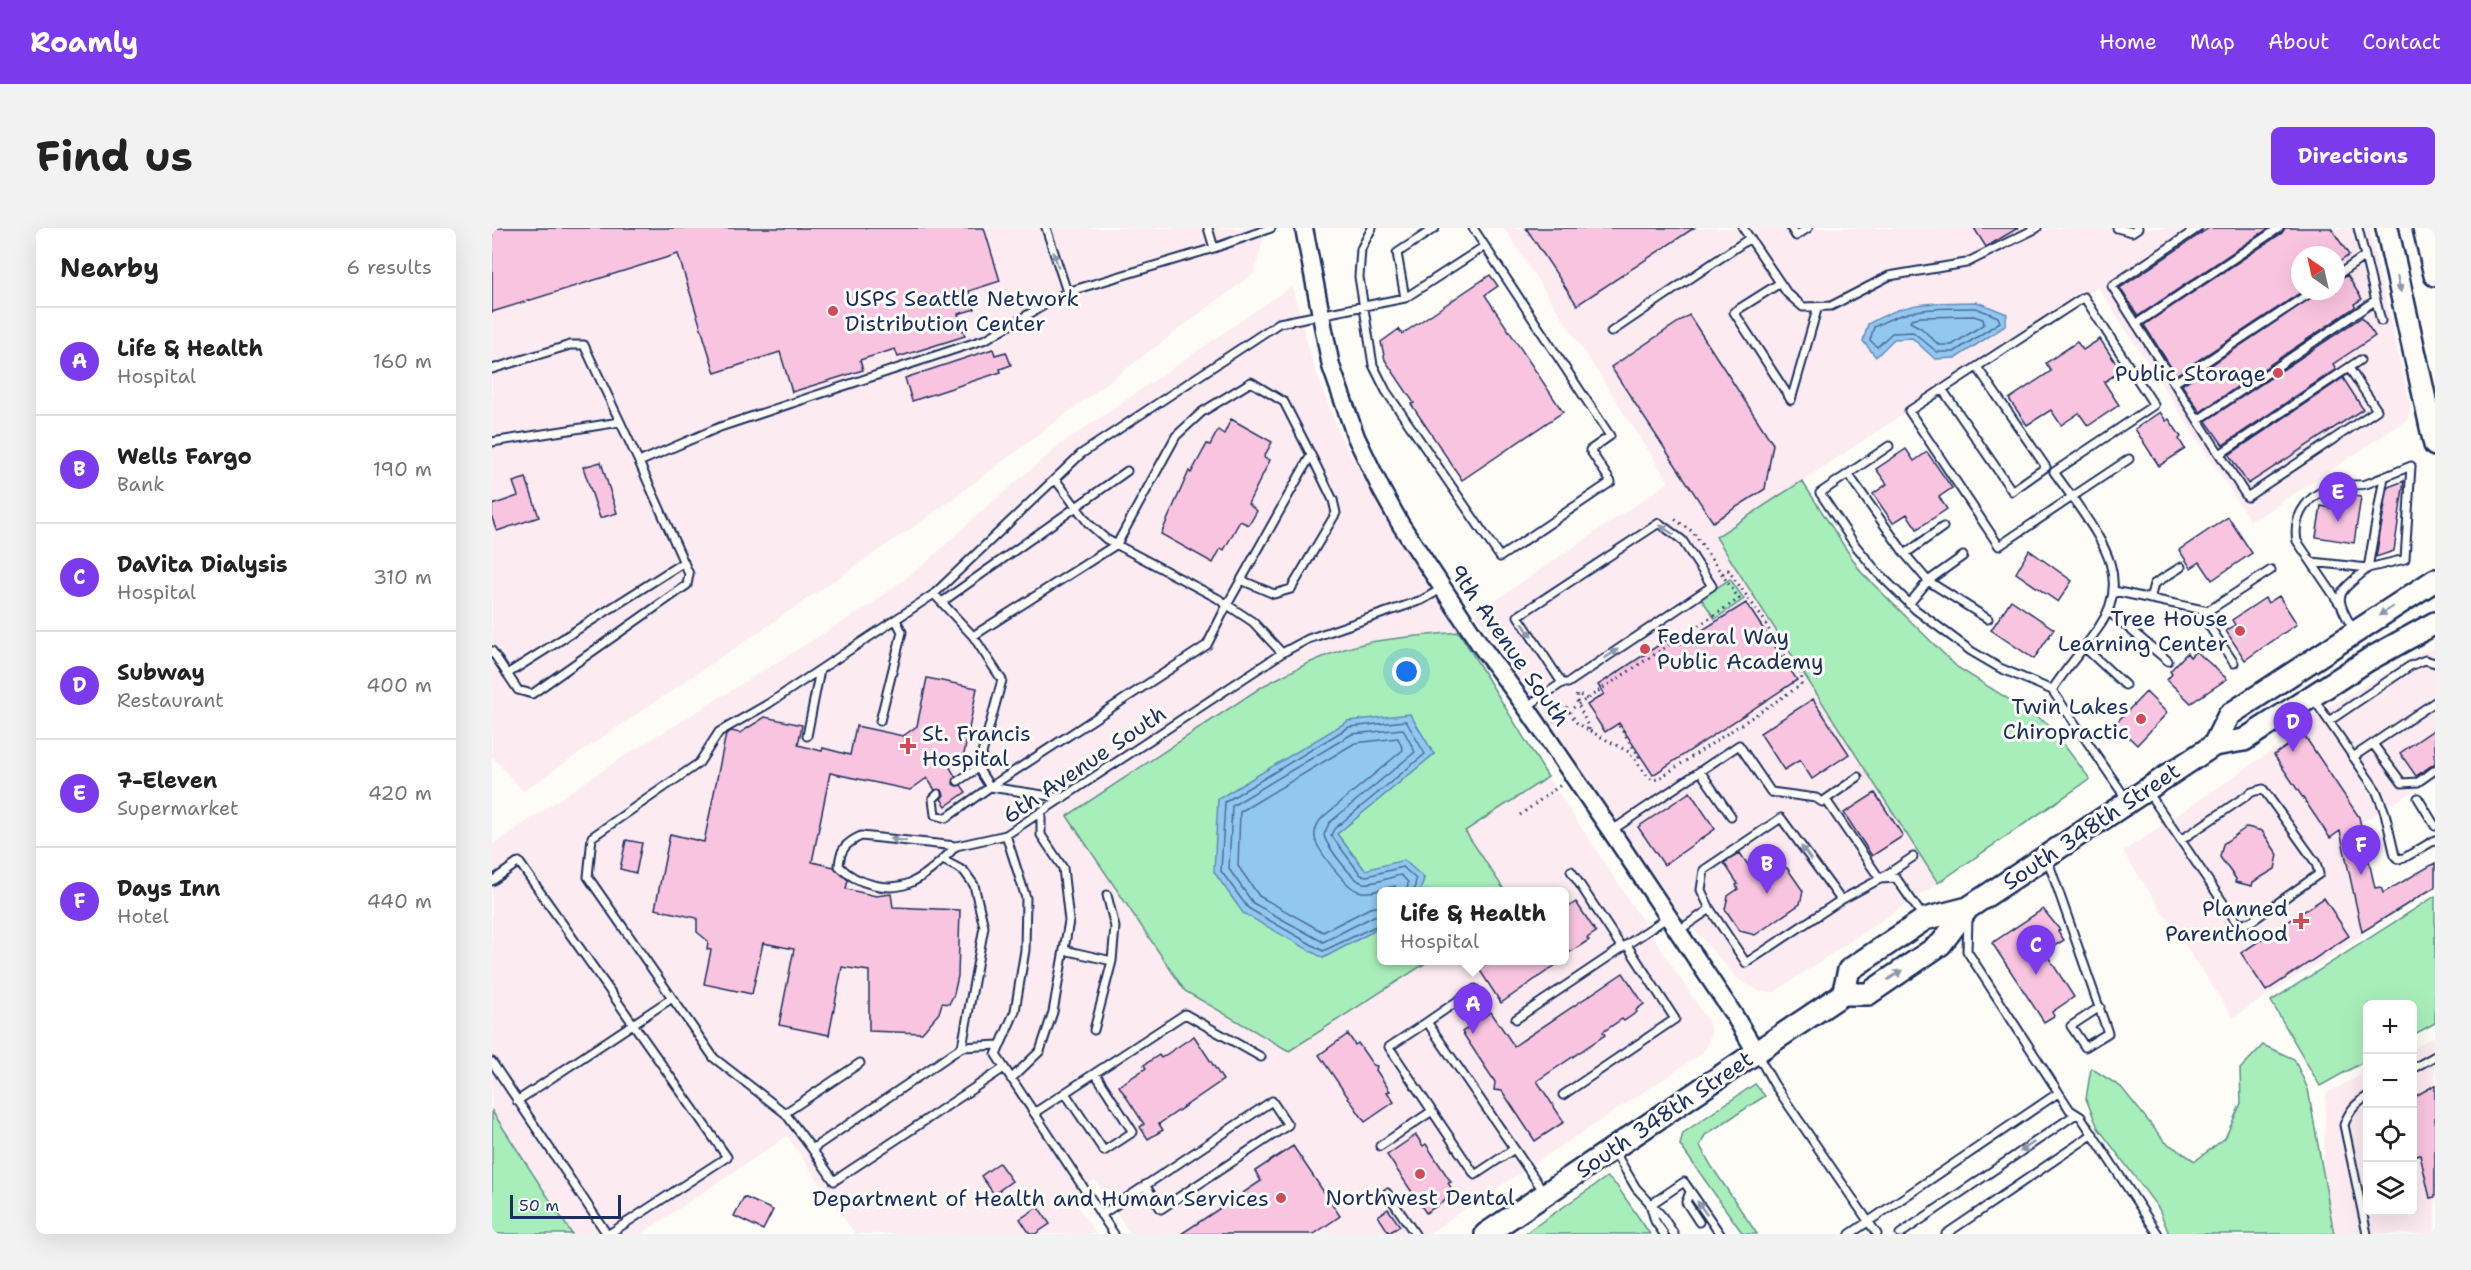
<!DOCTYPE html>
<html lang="en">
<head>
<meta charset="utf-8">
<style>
	body { margin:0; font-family:"Shantell Sans",sans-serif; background:#f2f2f2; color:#222 }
	.controls { position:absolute; right:18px; bottom:18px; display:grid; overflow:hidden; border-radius:9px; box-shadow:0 6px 24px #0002 }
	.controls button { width:54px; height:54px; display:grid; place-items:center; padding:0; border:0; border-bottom:2px solid #e0e0e0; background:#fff; color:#222; font:30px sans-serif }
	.compass { position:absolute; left:1799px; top:18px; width:54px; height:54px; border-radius:50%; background:#fff; box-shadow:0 6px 24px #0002; rotate:326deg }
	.scale { position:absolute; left:18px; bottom:15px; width:111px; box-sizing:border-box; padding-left:6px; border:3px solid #1b2f5e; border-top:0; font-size:16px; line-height:21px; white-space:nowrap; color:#1b2f5e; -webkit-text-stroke:4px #fdfcf7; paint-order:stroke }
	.you { position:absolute; left:915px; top:444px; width:21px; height:21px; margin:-15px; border:4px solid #fff; border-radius:50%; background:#1a73e8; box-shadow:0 0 0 9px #1a73e833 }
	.badge { display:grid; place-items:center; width:39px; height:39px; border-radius:50%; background:#7c3aed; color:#fff; font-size:20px; font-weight:700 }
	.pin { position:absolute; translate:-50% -50px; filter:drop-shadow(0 2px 3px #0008) }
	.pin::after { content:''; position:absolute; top:32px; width:21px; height:18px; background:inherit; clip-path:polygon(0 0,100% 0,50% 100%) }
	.popup { position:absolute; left:885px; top:659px; width:192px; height:78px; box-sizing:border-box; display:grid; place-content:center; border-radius:9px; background:#fff; filter:drop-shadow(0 2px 4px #0005); font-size:20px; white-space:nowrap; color:#767676 }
	.popup b { font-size:22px; color:#222 }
	.popup::after { content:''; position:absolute; left:50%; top:100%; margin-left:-12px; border:12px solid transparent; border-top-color:#fff }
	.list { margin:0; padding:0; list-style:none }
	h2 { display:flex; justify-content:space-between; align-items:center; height:78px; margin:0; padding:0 24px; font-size:26px }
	h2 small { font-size:20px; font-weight:400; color:#767676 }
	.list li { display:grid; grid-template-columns:39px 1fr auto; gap:18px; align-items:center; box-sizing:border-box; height:108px; padding:0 24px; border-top:2px solid #e0e0e0 }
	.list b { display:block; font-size:22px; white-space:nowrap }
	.list p { margin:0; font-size:20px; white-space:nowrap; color:#767676 }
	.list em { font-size:20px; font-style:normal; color:#767676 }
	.icon { flex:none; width:33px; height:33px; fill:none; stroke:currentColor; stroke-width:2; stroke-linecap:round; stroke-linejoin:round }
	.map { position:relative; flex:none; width:1943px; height:1006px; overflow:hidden; border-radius:9px }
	header { display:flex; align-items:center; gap:36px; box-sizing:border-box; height:84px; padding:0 30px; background:#7c3aed; color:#fff }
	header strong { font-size:28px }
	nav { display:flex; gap:33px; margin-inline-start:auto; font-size:21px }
	.intro { display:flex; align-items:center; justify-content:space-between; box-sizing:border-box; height:144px; padding:0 36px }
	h1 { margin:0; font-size:42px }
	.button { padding:15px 27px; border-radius:9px; background:#7c3aed; color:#fff; font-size:21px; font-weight:700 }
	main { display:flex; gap:36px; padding:0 36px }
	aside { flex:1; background:#fff; border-radius:9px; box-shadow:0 6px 24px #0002 }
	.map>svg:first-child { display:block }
</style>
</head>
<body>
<header>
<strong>Roamly</strong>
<nav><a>Home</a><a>Map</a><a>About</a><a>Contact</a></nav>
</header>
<div class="intro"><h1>Find us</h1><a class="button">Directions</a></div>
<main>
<aside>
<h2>Nearby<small>6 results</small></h2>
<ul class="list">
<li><span class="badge">A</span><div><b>Life &amp; Health</b><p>Hospital</p></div><em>160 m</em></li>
<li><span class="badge">B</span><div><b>Wells Fargo</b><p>Bank</p></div><em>190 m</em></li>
<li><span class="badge">C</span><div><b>DaVita Dialysis</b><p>Hospital</p></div><em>310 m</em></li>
<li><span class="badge">D</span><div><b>Subway</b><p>Restaurant</p></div><em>400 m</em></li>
<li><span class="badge">E</span><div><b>7-Eleven</b><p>Supermarket</p></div><em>420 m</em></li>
<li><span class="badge">F</span><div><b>Days Inn</b><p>Hotel</p></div><em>440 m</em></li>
</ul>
</aside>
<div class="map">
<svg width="1943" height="1006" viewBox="0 0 1943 1006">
	<rect width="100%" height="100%" fill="#fdfcf7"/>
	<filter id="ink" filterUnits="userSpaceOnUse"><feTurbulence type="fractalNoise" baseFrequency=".0167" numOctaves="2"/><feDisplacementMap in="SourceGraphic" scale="12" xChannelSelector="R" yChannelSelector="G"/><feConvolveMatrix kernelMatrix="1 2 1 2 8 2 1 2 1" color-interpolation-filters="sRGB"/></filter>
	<g filter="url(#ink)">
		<path fill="#fcebf0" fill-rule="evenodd" d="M0 0H774L762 45 436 289 31 563 0 528Z
			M1012 0H1877L1918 178 1916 191 1767 289 1758 292 1606 59 1224 309 1446 655 1282 764H1269L1247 752 1187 684 984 386 1177 254ZM1808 27H1844V63H1808Z
			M800 58 820 133 848 208 888 280 967 404 878 414 845 424 798 443 771 458 576 588 797 823 937 733 1072 732V664L1013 663 973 603 1056 549 1216 793 1219 804 1215 819 1209 826 935 1006H639L603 952 578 967 604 1006H363L295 908 149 1006H80L0 883V617L123 534 378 377 434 335 489 284 564 220Z
			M1943 420V550L1847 608 1870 708 1741 789 1631 624 1784 520 1790 511 1835 480 1930 424Z
			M1943 808V1006H1829L1834 866 1875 844 1876 984H1920L1921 820Z"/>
		<path fill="#a8eeba" stroke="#628e8c" stroke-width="1.5" d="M1310 253 1369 344 1465 439 1556 496 1598 551 1446 655 1224 309Z
			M1238 351 1252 371 1223 391 1209 370Z
			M967 404 1056 549 973 603 1013 663H928L932 650 873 642 845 606 942 526 856 493 831 730 889 699 890 732 937 733 797 823 693 763 575 588 771 458C805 440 840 422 879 414 907 409 938 407 967 404Z
			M1943 668V795L1921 807 1920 776H1876L1875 832 1828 858 1779 773Z
			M1771 817 1802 831 1816 861 1842 1006H1677L1667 981 1606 900 1594 871 1599 840 1629 859 1673 914 1703 933 1733 910 1749 875 1748 841Z
			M1263 856 1273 868 1213 907 1208 918 1220 939 1265 1006H1251L1188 917 1191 905Z
			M0 883 80 1006H0Z
			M1115 949 1125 958 1158 1006H1032Z"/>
		<path fill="#92c8f0" stroke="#628bb6" stroke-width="1.5" d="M1485 74 1515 86 1513 98 1464 130 1443 131 1420 110 1402 111 1384 129 1371 113 1376 96C1417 72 1439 75 1485 74Z
			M918 486 942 526 845 606 873 642 912 632 932 650 928 663 890 664 889 699 831 730 751 685 722 644 726 571 856 493Z"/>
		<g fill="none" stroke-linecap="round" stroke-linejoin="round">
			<path stroke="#4b6c98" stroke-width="1.5" d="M1484 80 1506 89 1508 94 1462 124H1445L1421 104 1400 105 1385 119 1378 112 1382 99C1418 79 1443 80 1484 80Z
				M1482 88 1491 91 1492 96 1460 117H1447L1429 100 1418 94 1419 91 1428 89Z
				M890 678 878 680 831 704 767 668 746 638 748 584 863 515 906 510 911 522 831 589C825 595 822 601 823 610 825 622 855 660 866 663 878 667 892 660 903 658L906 664
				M890 687 882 688 831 714 761 675 737 641 740 578 860 506 911 501 923 524 837 595 832 607C834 617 861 653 871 655 882 657 897 649 909 647L916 654 915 664
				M890 695 831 723 756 680 729 643 733 574 857 499 914 493 933 526 842 601 839 607 869 647 875 648 911 639 924 651 922 664"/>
		</g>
		<path fill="#f9c4e0" stroke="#1b2f5e" stroke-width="1.5" d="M0 0H492L508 53 477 63 483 81 466 86 473 108 406 129 403 121 368 132 371 142 300 164 288 124 223 145 186 26 0 84Z
			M1034 0H1202L1085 77Z
			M1482 0H1526L1494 19Z
			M1717 0H1777L1646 88 1628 60Z
			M1793 0H1839L1857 27 1846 35 1849 38 1844 41V27H1808V65L1684 147 1652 97 1790 5Z
			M998 47 1006 58 993 67 1071 184 970 252 919 176 922 175 893 132 889 114 907 101 910 106Z
			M1855 47 1870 71 1862 76 1863 79 1708 184 1690 157 1829 63H1844V54Z
			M1197 87 1281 216 1273 261 1221 294 1119 139Z
			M1870 89 1883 108 1841 136 1844 141 1731 217 1714 193Z
			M1608 111 1629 143 1612 154 1627 177 1596 198 1587 185 1569 197 1559 182 1535 197 1517 171 1559 143 1554 135 1585 114 1591 122Z
			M501 121 503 127 514 124 519 137 508 141 509 144 420 173 413 150Z
			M1851 150 1871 181 1756 256 1737 227Z
			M1668 184 1674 193 1677 191 1689 209 1687 211 1693 221 1667 238 1643 201Z
			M739 191 780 214 772 229 778 232 756 276 765 283 757 297 748 293 732 322 729 320 721 335 669 306 697 243 699 245 715 216 718 217 726 202 732 206Z
			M1414 221 1422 233 1435 224 1460 260 1447 269 1455 281 1425 301 1415 286 1401 295 1381 266 1395 256 1384 241Z
			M109 234 125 285 108 290 91 239Z
			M34 250 47 289 5 303 0 290V277L26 268 21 254Z
			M1912 253 1902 323 1884 329 1896 259Z
			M1841 265 1869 269 1862 315 1824 309 1829 278 1839 280Z
			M1736 289 1760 325 1720 352 1708 334 1699 340 1687 322Z
			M1537 322 1580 353 1566 374 1524 345Z
			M1787 368 1805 396 1753 432 1734 403 1743 397 1740 392 1773 370 1776 375Z
			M1519 372 1562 401 1542 431 1499 402Z
			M1254 375 1305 452 1161 547 1127 495 1113 504 1095 477 1112 466 1106 457 1182 407 1188 416Z
			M1704 423 1735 451 1699 475 1675 452 1680 446 1678 443 1695 425 1698 429Z
			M435 450 485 460 472 526 456 536 463 548 461 556 464 558 469 557 474 564 454 578 449 571 452 567 450 562H443L435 550 418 562 338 545 320 634 342 639 356 652 354 661 384 668 399 666 401 679 468 682 466 748 462 766 457 776 450 775 447 785 430 805 377 803V743L350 739 337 807 287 797 302 721 271 715 260 766 212 756 219 722 215 721 216 713 205 704V690L163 681 178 606 212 614 234 506 239 503 248 505 273 489 310 497 306 517 330 523 331 520 358 527 364 498 411 508 425 498Z
			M1654 464 1675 485 1645 517 1623 496Z
			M1321 471 1357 526 1320 551 1308 532 1292 542 1268 505Z
			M1943 501V535L1924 548 1908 525Z
			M1812 507 1867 589 1883 660 1889 659 1891 665 1943 635V659L1870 704 1848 603 1838 610 1782 527Z
			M1198 564 1223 601 1172 637 1146 599Z
			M1383 565 1411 608 1380 628 1352 585Z
			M1755 599 1770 603 1786 627 1783 641 1761 654 1760 658 1743 654 1744 651 1728 629 1731 616Z
			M134 612 150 615 144 645 128 641Z
			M1248 625 1262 646 1264 645 1266 648 1283 637 1295 640 1311 663 1308 676 1263 707 1248 703 1233 681 1236 668 1246 661 1244 657 1246 656 1232 635Z
			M1832 670 1857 708 1774 763 1749 725Z
			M1084 674 1104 704 1095 710 1097 712 1072 728V682Z
			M1551 681 1568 702 1566 703 1572 712 1553 724 1582 769 1560 784 1562 788 1552 794 1500 715Z
			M999 732H1071L1009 775 987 741Z
			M1131 745 1152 776 1144 782 1145 784 1132 793 1130 791 1111 804 1113 807 1045 853 1072 894 1043 913 1010 863 1002 862 1003 854 970 804 999 784 1022 818Z
			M856 806 863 817 866 815 881 837 885 838 884 842 898 863 895 864 902 874 873 894 827 827Z
			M702 808 731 852 667 896 671 902 656 911 648 899 652 896 627 858 654 840 652 837 667 827 669 830Z
			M1943 857V969L1938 970 1928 927 1920 929V870Z
			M924 907 931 918 934 916 945 933 959 954 956 955 963 966 934 985 895 927Z
			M801 918 848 988 822 1006H689L769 953 763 943Z
			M507 935 520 953 502 966 489 948Z
			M252 969 281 982 271 1002 242 988Z
			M546 979 558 996 543 1006H538L528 991Z
			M896 981 908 998 897 1005 886 988Z"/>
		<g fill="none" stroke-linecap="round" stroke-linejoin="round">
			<g stroke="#1b2f5e" stroke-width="11">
				<path id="service" d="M554 0 575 64
					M716 0 722 20
					M880 0 869 21 867 49 881 137 894 163 1008 329 1119 254 1098 222 1118 208 981 0
					M1251 0 1295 65 1311 79 1339 78 1397 48 1474 35 1545 0
					M1299 0 1304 8 1316 0
					M1625 0 1640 4 1646 0
					M1706 0 1620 58 1755 269 1885 182 1857 140
					M1866 0 1889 93
					M1844 48 1873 28
					M1288 55 1242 84 1299 172 1326 78
					M1592 69 1662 177 1562 244 1580 269 1507 318 1417 183Z
					M913 70 905 25 943 0
					M1644 96 1787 0
					M1119 104 1258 10
					M0 141 78 117H92L147 234 197 346 195 357 40 466 26 462 0 423
					M1682 155 1821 63
					M1450 161 1520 263 1554 239 1485 139
					M1706 192 1884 72
					M0 214 128 194
					M1397 218 1328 265 1363 317 1386 345 1424 382 1479 423 1508 440 1560 462 1635 572
					M1728 226 1868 132
					M147 234 228 199 494 111 575 64 722 20 779 0
					M1356 246 1413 326 1451 299
					M563 251 597 296 614 311 725 370 761 394 790 425
					M1413 326 1436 353 1471 328
					M1820 334 1876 340 1913 331 1919 238 1892 249 1876 340C1843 368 1841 365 1862 403
					M749 352 782 366 799 361 844 285 841 272 819 227
					M1622 363 1716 383 1779 342
					M442 366 481 408 510 452 486 540 498 559 571 570
					M1658 371 1662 356 1689 339
					M450 374 635 243
					M1847 375 1805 313C1800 286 1818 264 1845 258 1855 256 1865 258 1874 256 1880 254 1886 251 1892 249
					M1417 376 1436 353 1496 391
					M1616 383 1676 433
					M1716 383 1715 395 1742 435
					M1592 419 1633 457
					M15 446 192 334
					M1560 462C1574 440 1592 421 1607 399 1641 350 1608 310 1580 269L1637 231
					M1821 470 1884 562 1893 585 1903 628 1906 631 1912 630 1943 612
					M1034 479 1070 455H1076L1220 358 1190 312 1167 295 1026 388 1070 455
					M388 493 410 404 404 392
					M1837 493 1918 438 1933 432 1943 435
					M315 508 328 442
					M1881 516 1910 555 1926 554 1943 542
					M1861 529 1943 474
					M1208 543 1239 588
					M466 553 486 540
					M1656 564 1743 692 1748 697 1760 693 1827 646 1824 635 1771 561 1760 564 1689 612
					M446 566 441 571 443 587 454 590 498 559 715 417 735 377 819 227 792 174 759 154 710 184 684 208 625 316 481 408
					M1926 570 1943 598
					M1334 572 1388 651 1421 629
					M1119 603 1247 517 1279 564 1324 570 1330 574 1366 549
					M464 618C452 631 437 646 420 654 397 665 364 656 347 638 348 621 354 615 369 608L464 618 514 607
					M1555 630 1616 805 1593 819 1579 798 1608 779
					M451 632 472 643 482 657 492 699 470 819
					M1079 643 1130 720
					M0 653 27 634 235 929 117 1006
					M1349 672 1289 590 1212 642 1209 662 1218 681 1254 735 1349 672 1388 651 1404 650 1432 690
					M1476 691 1475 723 1578 882 1589 889 1666 1006
					M1186 703 1218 681
					M572 722 620 733 623 699 615 667
					M983 761 935 794 1052 964
					M1024 791 1176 689
					M935 794 897 819 983 947 1022 921
					M602 802 620 733
					M507 817 470 819 320 921 293 885 222 830 96 649 100 609 207 535 227 504 276 476 442 366 589 226 787 95 913 70 993 18
					M1265 826 1282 856 1385 1006
					M0 834 115 1006
					M1920 841 1943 828
					M519 851 548 823 561 784 577 693 571 640 549 607V584
					M573 865 612 923 641 904 603 845
					M1071 867 1183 791 1135 717
					M25 873 180 770
					M293 885 368 835
					M542 885 693 786 769 829
					M888 918 940 883
					M320 921 342 953 512 840
					M1122 923 1144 960 1170 988 1182 1006
					M1198 964 1194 974 1207 994
					M895 965 923 1006
					M1158 977 1192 954 1228 1006
					M1159 979 1163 993 1172 1006
					M609 987 780 873 796 897 669 981 653 957
					M622 1006 504 827 523 783 533 722 534 670 514 607 790 425 816 411 930 372 951 360
					M1358 1006 1566 865
					M1408 1006 1584 886
					M1454 1006 1601 906
					M1875 1006 1852 897C1857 883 1863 876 1876 868"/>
			</g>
			<g stroke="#1b2f5e" stroke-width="21">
				<path id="tertiary" d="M812 0 839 138 864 209 890 263 909 297 989 418 1034 479 1119 603 1242 787 1264 824"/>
			</g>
			<g stroke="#1b2f5e" stroke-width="26">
				<path id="primary" d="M1895 0 1943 217
					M1932 0 1943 47
					M1722 517 1737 487 1943 352
					M1351 766 1357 742 1433 691 1476 680
					M994 1006 1351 766H1376L1449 716 1476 680 1722 517 1752 512 1876 432 1943 395"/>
			</g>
			<path stroke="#1b2f5e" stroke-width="3" stroke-dasharray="1.5 4.5" stroke-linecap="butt" d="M1071 487 1067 481 1069 477H1073L1085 495 1098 503 1084 471 1085 466 1095 471
				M1061 493 1247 371 1201 304 1181 290
				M1127 498 1147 528 1144 532
				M1098 503 1137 524 1156 549 1160 552 1166 551 1309 457 1310 446 1286 420 1272 392 1236 342 1230 346
				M1028 587 1070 556"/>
			<use href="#service" stroke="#fdfcf7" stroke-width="7"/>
			<use href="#tertiary" stroke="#fdfcf7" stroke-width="16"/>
			<use href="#primary" stroke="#fdfcf7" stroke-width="21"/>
		</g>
		<defs><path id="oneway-solid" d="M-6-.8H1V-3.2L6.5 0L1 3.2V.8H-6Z" transform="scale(1.5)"/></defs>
		<g fill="#8c96aa">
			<use href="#oneway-solid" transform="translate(564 32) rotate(-108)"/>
			<use href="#oneway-solid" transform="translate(1907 56) rotate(77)"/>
			<use href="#oneway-solid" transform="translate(1175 302) rotate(-146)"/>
			<use href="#oneway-solid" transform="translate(1894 383) rotate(148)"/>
			<use href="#oneway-solid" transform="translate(1035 402) rotate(57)"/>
			<use href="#oneway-solid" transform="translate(1119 426) rotate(-34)"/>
			<use href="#oneway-solid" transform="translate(406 612) rotate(-174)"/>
			<use href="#oneway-solid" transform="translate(1314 625) rotate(-126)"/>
			<use href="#oneway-solid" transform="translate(1403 747) rotate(-34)"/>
			<use href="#oneway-solid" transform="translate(1535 919) rotate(146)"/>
			<use href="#oneway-solid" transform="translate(1210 980) rotate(-125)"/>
		</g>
	</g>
	<g fill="#d1495b" stroke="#fdfcf7" stroke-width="2">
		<circle cx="341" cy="83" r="6"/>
		<circle cx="1786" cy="145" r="6"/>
		<circle cx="1748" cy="403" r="6"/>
		<circle cx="1153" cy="421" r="6"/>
		<circle cx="1649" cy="491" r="6"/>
		<path d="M413 509h6v6h6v6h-6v6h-6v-6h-6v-6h6z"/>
		<path d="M1806 684h6v6h6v6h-6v6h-6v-6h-6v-6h6z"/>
		<circle cx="928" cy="946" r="6"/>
		<circle cx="789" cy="970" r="6"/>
	</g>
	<g text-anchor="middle" stroke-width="6" stroke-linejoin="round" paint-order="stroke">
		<g font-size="22" fill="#1b2f5e" stroke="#fdfcf7" text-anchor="end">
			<text x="353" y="78" text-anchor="start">USPS Seattle Network<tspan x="353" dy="25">Distribution Center</tspan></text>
			<text x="1774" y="153">Public Storage</text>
			<text x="1736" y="398">Tree House<tspan x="1736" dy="25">Learning Center</tspan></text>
			<text x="1165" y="416" text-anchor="start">Federal Way<tspan x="1165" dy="25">Public Academy</tspan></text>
			<text x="1637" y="486">Twin Lakes<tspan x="1637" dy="25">Chiropractic</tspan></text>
			<text x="430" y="513" text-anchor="start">St. Francis<tspan x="430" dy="25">Hospital</tspan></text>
			<text x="1796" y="688">Planned<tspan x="1796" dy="25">Parenthood</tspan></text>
			<text x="928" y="977" text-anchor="middle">Northwest Dental</text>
			<text x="777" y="978">Department of Health and Human Services</text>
		</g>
		<g font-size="22" fill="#1b2f5e" stroke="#fdfcf7">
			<text transform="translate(1018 417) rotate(55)" y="8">9th Avenue South</text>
			<text transform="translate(592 536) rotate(-34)" y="8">6th Avenue South</text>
			<text transform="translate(1599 598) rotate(-34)" y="8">South 348th Street</text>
			<text transform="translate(1172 886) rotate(-34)" y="8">South 348th Street</text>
		</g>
	</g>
</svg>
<div class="controls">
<button>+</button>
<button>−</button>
<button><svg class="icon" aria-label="locate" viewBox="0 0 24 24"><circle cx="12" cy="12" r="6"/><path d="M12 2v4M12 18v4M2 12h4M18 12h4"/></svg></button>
<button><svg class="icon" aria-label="layers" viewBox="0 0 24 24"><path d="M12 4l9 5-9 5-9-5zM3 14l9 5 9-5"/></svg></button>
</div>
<svg class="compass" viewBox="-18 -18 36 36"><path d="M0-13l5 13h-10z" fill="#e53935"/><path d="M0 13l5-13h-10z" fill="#767676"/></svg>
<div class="scale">50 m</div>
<div class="you"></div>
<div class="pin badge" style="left:981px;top:806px">A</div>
<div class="popup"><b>Life &amp; Health</b>Hospital</div>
<div class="pin badge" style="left:1275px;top:666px">B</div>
<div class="pin badge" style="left:1544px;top:747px">C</div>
<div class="pin badge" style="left:1801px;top:524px">D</div>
<div class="pin badge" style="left:1846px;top:294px">E</div>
<div class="pin badge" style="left:1869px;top:647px">F</div>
</div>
</main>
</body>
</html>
